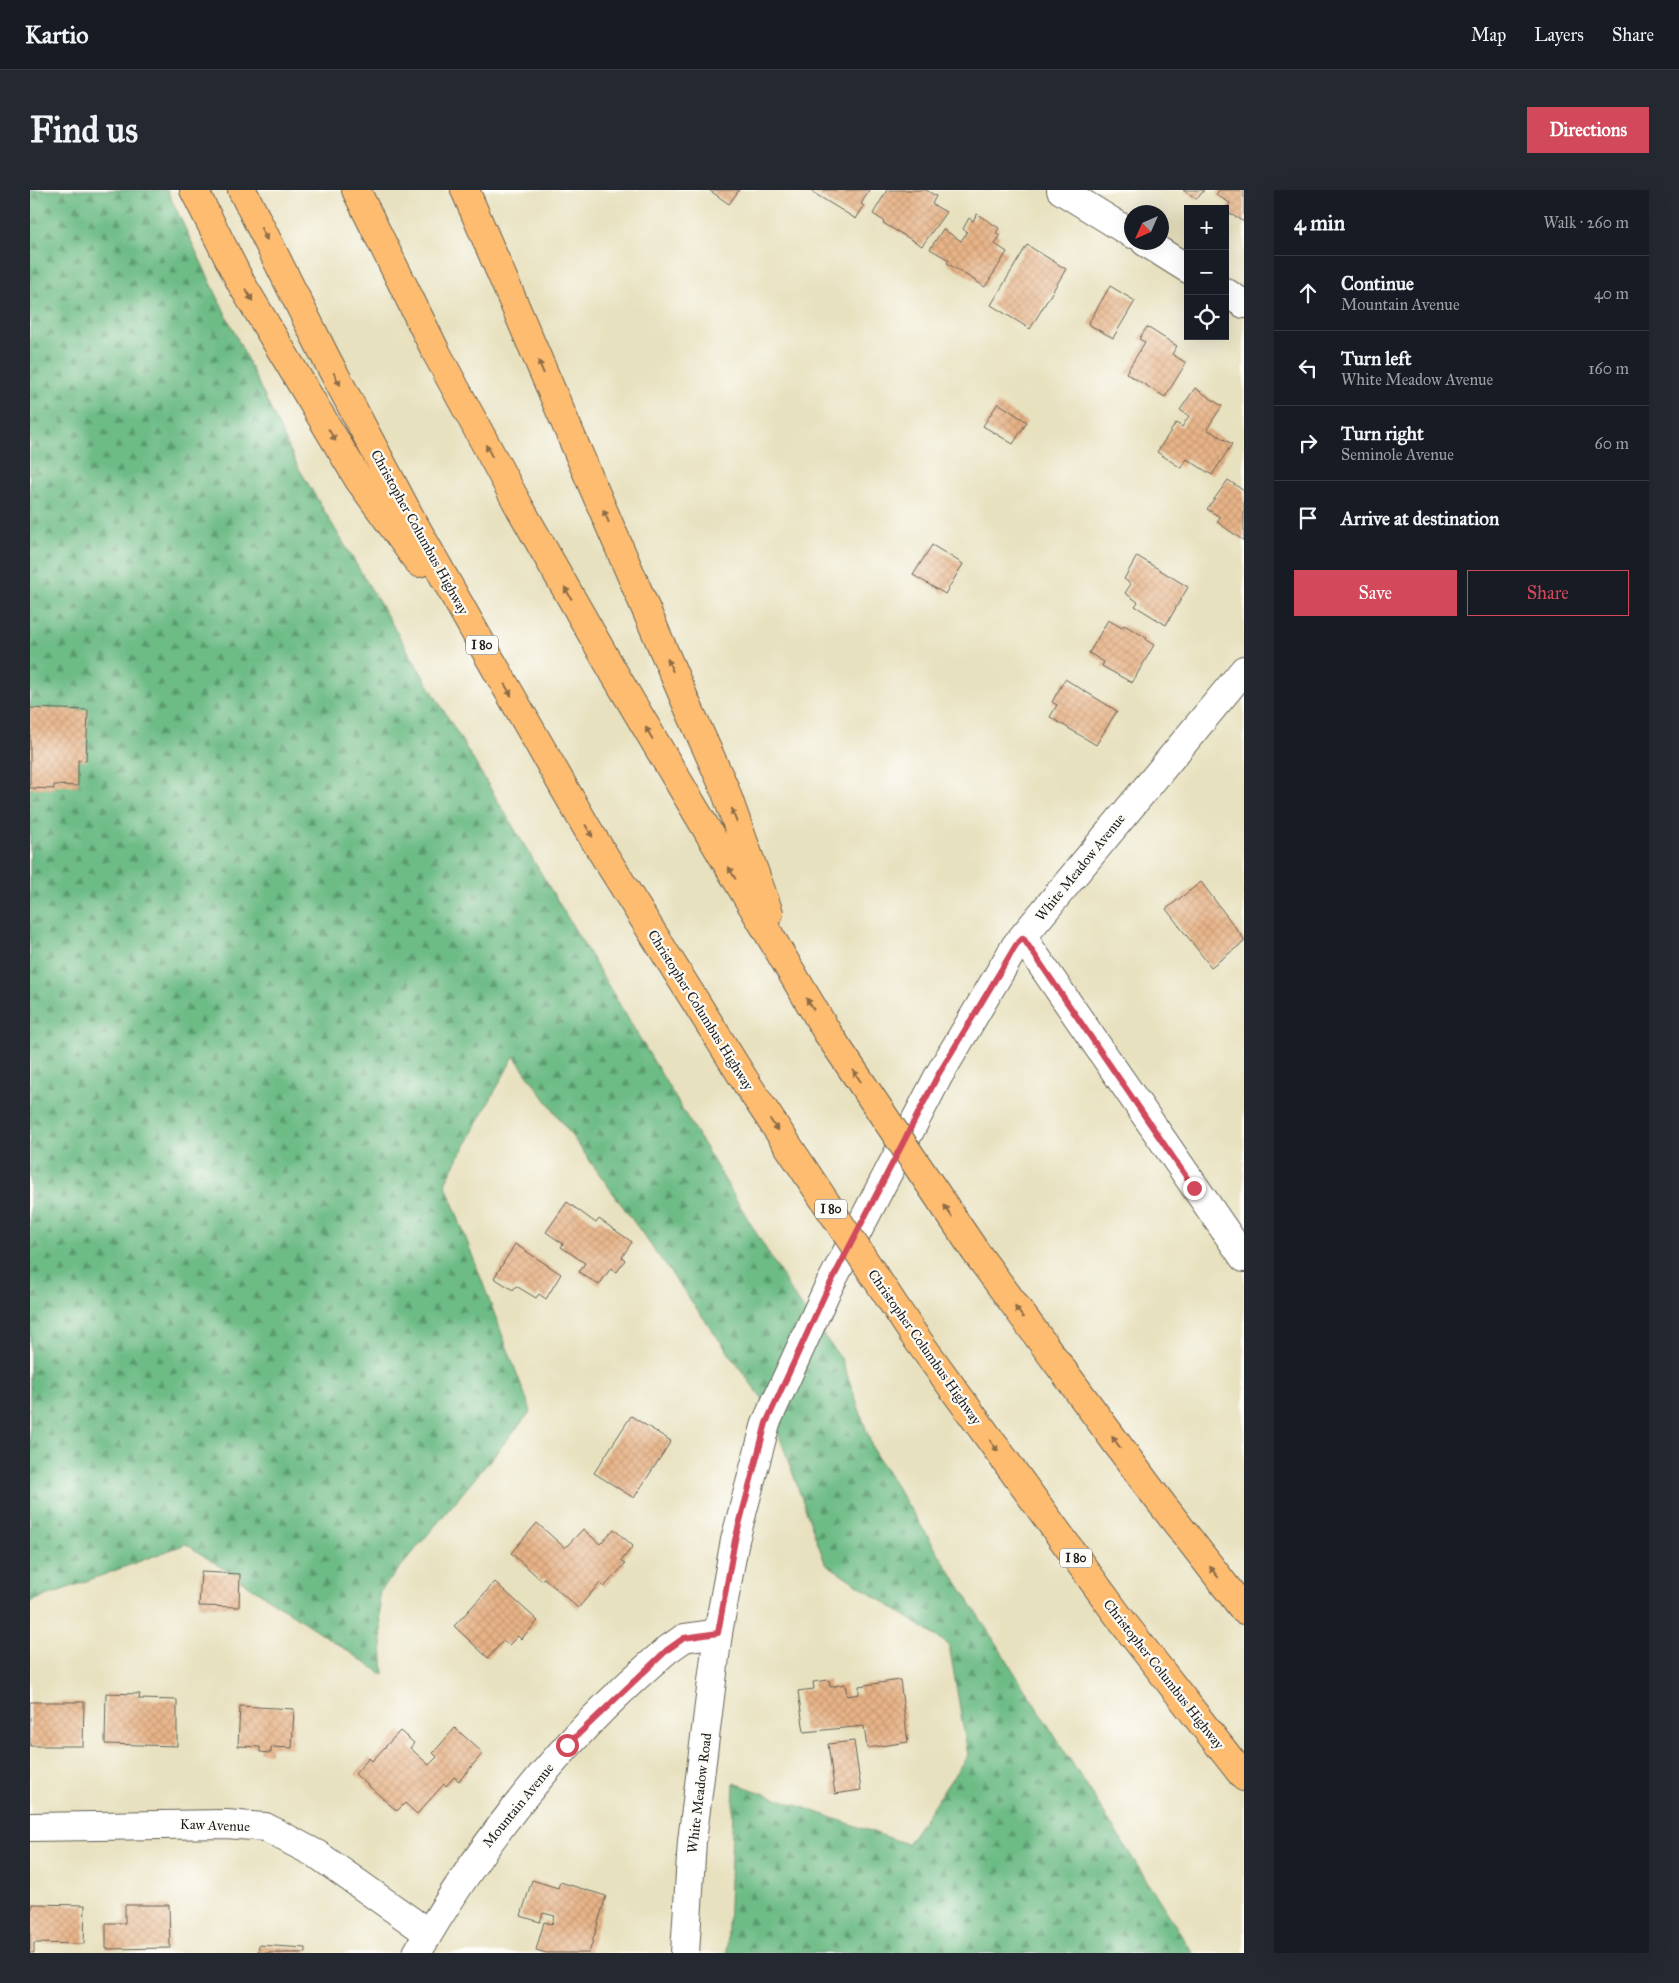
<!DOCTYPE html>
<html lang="en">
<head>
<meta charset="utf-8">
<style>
	body { margin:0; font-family:"IM FELL Great Primer",serif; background:#242831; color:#f1f3f6 }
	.controls { position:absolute; right:15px; top:15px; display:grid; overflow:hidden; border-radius:0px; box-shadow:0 5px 20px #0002 }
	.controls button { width:45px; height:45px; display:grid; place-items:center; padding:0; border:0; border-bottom:1px solid #363941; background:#171b24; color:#f1f3f6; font:25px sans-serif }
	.compass { position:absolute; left:1094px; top:15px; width:45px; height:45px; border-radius:50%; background:#171b24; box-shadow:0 5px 20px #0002; rotate:225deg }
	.stop { position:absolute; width:15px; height:15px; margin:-11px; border:4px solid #d1495b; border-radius:50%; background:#fff }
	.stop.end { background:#d1495b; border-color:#fff; box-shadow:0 1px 5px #0008 }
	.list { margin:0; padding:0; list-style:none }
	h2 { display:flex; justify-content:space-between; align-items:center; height:65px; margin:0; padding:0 20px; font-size:21px }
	h2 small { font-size:16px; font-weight:400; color:#9ea1a6 }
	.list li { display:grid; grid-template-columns:32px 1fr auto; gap:15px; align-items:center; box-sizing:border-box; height:75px; padding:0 20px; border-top:1px solid #363941 }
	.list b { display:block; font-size:19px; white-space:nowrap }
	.list p { margin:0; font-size:16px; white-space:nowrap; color:#9ea1a6 }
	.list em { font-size:16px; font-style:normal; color:#9ea1a6 }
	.actions { display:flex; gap:10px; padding:15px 20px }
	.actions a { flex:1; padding:11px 0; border:1px solid #d1495b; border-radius:0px; text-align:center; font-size:18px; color:#d1495b }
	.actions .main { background:#d1495b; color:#fff }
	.icon { flex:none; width:28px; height:28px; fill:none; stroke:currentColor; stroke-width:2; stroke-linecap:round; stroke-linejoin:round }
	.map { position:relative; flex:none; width:1214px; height:1763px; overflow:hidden; border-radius:0px }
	header { display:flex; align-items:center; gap:30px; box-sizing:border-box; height:70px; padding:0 25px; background:#171b24; border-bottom:1px solid #363941 }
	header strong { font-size:24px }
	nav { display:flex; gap:28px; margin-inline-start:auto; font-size:18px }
	.intro { display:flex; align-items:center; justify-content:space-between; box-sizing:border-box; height:120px; padding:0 30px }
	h1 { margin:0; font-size:35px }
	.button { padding:12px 22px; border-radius:0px; background:#d1495b; color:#fff; font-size:18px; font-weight:700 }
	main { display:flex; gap:30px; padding:0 30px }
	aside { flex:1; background:#171b24; border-radius:0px; box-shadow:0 5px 20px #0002 }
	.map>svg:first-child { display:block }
</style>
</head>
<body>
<header>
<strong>Kartio</strong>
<nav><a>Map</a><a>Layers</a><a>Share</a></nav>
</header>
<div class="intro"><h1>Find us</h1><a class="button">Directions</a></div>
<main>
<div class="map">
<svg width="1214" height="1763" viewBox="0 0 1214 1763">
	<defs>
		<pattern id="forest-firs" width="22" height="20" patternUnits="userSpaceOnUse" patternTransform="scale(1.25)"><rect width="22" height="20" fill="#6dbc86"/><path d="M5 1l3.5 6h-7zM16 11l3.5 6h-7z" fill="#59986d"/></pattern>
		<pattern id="building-cross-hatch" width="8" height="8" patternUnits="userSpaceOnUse" patternTransform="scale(1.25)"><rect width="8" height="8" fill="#e7b387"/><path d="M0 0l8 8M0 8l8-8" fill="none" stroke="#c69974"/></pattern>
	</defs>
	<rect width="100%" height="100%" fill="#fdfcf7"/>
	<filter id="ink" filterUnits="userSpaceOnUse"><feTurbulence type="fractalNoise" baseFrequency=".02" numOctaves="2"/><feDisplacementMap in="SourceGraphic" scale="10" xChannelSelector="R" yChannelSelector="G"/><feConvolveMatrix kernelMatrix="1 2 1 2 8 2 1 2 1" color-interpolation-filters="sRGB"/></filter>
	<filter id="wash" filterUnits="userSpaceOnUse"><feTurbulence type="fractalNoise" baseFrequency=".0096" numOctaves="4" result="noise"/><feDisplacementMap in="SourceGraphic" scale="20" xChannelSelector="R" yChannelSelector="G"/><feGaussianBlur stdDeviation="1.12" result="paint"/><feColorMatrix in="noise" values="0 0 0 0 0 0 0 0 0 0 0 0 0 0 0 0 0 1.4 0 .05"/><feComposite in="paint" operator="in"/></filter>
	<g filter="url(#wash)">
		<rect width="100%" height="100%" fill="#e8e1bf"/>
		<path fill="url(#forest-firs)" stroke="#446c51" d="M0 0H137L268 277 764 1106 812 1170 844 1262 1163 1763H697L704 1593 877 1654 938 1565 919 1455 795 1373 740 1220 484 866 415 993 501 1221 349 1403 354 1485 156 1354 0 1412Z"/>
		<g id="blocks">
			<path fill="url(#building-cross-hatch)" d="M679 0H709L699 14Z
				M784 0H839L831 14 834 16 826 29 782 2Z
				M857 0H896L906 6 902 14 916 22 892 56 853 33 854 31 843 24Z
				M1153 0H1174L1167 9Z
				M1189 0H1214V32L1195 21 1200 13 1186 5Z
				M947 24 969 38 966 43 970 46 965 54 977 62 955 97 917 73 919 70 900 59 913 39 931 51 937 42 933 39 939 28 943 31Z
				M997 55 1036 79 1000 139 961 115Z
				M1080 96 1105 111 1083 148 1058 134Z
				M1117 137 1147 156 1142 164 1156 173 1135 207 1096 183 1115 152 1109 149Z
				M1165 198 1192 216 1177 239 1202 254 1182 285 1157 269 1151 278 1127 262 1146 233 1152 237 1159 226 1150 220Z
				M968 213 997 232 983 254 953 236Z
				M1198 290 1214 301V351L1187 332 1190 327 1177 319Z
				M902 355 933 374 915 404 883 385Z
				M1107 366 1158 397 1136 435 1105 416 1108 412 1095 403 1101 394 1094 389Z
				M1078 430 1092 438 1094 435 1117 448 1116 450 1124 455 1102 493 1072 476 1074 472 1059 463Z
				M1035 489 1087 521 1066 555 1020 527 1027 515 1022 512Z
				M0 518 58 520 56 571 48 570V596L24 595V599L0 598Z
				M1171 692 1214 749V752L1181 777 1136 719Z
				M537 1012 566 1033 569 1029 602 1052 592 1067 595 1070 587 1082 581 1078 569 1095 549 1082 555 1073 531 1057 533 1054 516 1042Z
				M485 1054 531 1084 516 1109 509 1104 506 1108 486 1096 483 1100 464 1088Z
				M601 1226 641 1251 604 1308 564 1283Z
				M507 1333 535 1358 553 1339 570 1354 584 1339 603 1356 591 1371 595 1374 574 1397 570 1393 548 1418 514 1388 511 1390 481 1363Z
				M171 1382 210 1384 209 1417 169 1416Z
				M465 1392 508 1431 491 1449 488 1446 479 1455 473 1451 458 1468 424 1436Z
				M799 1490 800 1497 815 1494 817 1506 829 1504V1496L870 1490 878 1552 837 1558 834 1536 774 1542 768 1501 784 1499 783 1492Z
				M76 1503 110 1504 109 1509 147 1510V1556L75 1554Z
				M0 1512H54L53 1556H0Z
				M210 1516 264 1519 262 1558 241 1557V1563L230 1562V1557L208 1556Z
				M425 1538 453 1563 429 1591 424 1587 416 1596 414 1594 387 1624 375 1613 367 1621 325 1584 339 1568 342 1571 370 1541 384 1553 380 1558 399 1575 407 1567 403 1563Z
				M824 1551 831 1600 805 1604 798 1554Z
				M502 1690 528 1698 530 1692 576 1706 559 1763H516L506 1760 514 1732 522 1734 525 1726 513 1723 510 1732 491 1726Z
				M2 1714 55 1715 54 1754 4 1753V1763H0V1719H2Z
				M95 1715H139L140 1758 76 1759V1733H95Z
				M229 1755 276 1758V1763H228Z"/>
		</g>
	</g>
	<g filter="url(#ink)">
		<use href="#blocks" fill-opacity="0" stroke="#636155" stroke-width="1"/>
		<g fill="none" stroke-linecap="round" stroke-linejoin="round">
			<g stroke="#636155" stroke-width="30">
				<path id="minor" d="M1031 0 1102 44
					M1115 52 1158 79
					M1195 102 1214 114
					M993 748 1214 1068
					M0 1637 196 1634 235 1637 288 1665 398 1743
					M387 1763C453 1649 535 1546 637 1460L654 1448 688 1443"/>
			</g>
			<g stroke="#636155" stroke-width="30">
				<path id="tertiary" d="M655 1763 662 1651 688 1443 705 1350 736 1233 796 1102 909 885 986 755 1214 480"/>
			</g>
			<g stroke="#636155" stroke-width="30">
				<path id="motorway" d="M164 0 211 93 329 290 389 373
					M212 0 295 166 379 325 459 467 557 638 717 894
					M326 0 407 164 490 318 584 483 797 842
					M435 0 658 517 694 597 739 723
					M945 1061 1121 1300 1214 1420
					M884 1145 1095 1435 1214 1587"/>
			</g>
			<use href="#minor" stroke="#fff" stroke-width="28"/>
			<use href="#tertiary" stroke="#fff" stroke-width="28"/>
			<use href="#motorway" stroke="#febc70" stroke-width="28"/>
			<g stroke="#636155" stroke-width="30" stroke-linecap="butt">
				<path id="motorway-bridge" d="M797 842 945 1061
					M717 894 884 1145"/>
			</g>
			<use href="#motorway-bridge" stroke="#febc70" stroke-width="28"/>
		</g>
		<defs><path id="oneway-solid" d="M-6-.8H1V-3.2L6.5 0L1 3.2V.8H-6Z" transform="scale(1.25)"/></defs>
		<g fill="#8d6c46">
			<use href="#oneway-solid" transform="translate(234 44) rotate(63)"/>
			<use href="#oneway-solid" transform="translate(219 105) rotate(59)"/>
			<use href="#oneway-solid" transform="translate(511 177) rotate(-113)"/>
			<use href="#oneway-solid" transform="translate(307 189) rotate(62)"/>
			<use href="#oneway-solid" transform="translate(302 245) rotate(59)"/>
			<use href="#oneway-solid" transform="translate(459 261) rotate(-118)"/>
			<use href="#oneway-solid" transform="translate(576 326) rotate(-113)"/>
			<use href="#oneway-solid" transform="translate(538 403) rotate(-120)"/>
			<use href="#oneway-solid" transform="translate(640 475) rotate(-113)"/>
			<use href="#oneway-solid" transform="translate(478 500) rotate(60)"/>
			<use href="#oneway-solid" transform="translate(619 543) rotate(-120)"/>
			<use href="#oneway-solid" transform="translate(704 625) rotate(-110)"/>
			<use href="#oneway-solid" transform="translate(559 641) rotate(59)"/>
			<use href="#oneway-solid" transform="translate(702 683) rotate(-120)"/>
			<use href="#oneway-solid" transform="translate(780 814) rotate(-122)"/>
			<use href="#oneway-solid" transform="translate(827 886) rotate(-124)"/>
			<use href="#oneway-solid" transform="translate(744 935) rotate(56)"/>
			<use href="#oneway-solid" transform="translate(918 1021) rotate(-124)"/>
			<use href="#oneway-solid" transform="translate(989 1122) rotate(-126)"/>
			<use href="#oneway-solid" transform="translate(1086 1252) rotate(-126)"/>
			<use href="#oneway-solid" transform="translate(964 1256) rotate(54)"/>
			<use href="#oneway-solid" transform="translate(1184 1382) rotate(-128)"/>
		</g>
	</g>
	<g fill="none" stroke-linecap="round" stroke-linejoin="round" filter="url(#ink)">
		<path stroke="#d1495b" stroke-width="6" d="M537 1555 637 1460 654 1448 688 1443 705 1350 736 1233 796 1102 908 885 986 755 993 748 1164 998"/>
	</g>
	<g text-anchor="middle" stroke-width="4.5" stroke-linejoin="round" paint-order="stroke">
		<g fill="#fdfcf7" stroke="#605f5e" stroke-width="1">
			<rect x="436" y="445.5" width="32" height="19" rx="4"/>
			<rect x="785" y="1009.5" width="32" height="19" rx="4"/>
			<rect x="1030" y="1358.5" width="32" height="19" rx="4"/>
		</g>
		<g font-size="12" font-weight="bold" fill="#1c1c1c">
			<text x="452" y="459">I 80</text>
			<text x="801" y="1023">I 80</text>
			<text x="1046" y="1372">I 80</text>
		</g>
		<g font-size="14" fill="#1c1c1c" stroke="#fdfcf7">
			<text transform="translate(390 342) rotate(61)" y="5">Christopher Columbus Highway</text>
			<text transform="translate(1050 677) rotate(-51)" y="5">White Meadow Avenue</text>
			<text transform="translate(671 820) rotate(58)" y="5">Christopher Columbus Highway</text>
			<text transform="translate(895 1157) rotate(55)" y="5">Christopher Columbus Highway</text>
			<text transform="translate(1134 1484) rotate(52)" y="5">Christopher Columbus Highway</text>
			<text transform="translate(669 1603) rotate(-83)" y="5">White Meadow Road</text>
			<text transform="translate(488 1615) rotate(-51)" y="5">Mountain Avenue</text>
			<text transform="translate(185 1635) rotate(2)" y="5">Kaw Avenue</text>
		</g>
	</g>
</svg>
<div class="controls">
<button>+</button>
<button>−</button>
<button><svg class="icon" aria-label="locate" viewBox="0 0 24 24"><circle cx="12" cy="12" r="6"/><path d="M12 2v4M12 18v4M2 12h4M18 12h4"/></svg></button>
</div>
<svg class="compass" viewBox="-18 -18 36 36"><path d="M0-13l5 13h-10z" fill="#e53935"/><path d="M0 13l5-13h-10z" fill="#9ea1a6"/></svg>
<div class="stop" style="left:537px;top:1555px"></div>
<div class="stop end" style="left:1164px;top:998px"></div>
</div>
<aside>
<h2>4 min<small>Walk · 260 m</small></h2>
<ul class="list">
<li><svg class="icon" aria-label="ahead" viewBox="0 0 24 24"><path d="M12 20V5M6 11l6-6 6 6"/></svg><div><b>Continue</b><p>Mountain Avenue</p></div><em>40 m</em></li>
<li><svg class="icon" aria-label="left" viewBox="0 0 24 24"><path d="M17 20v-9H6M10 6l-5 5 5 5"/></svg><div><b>Turn left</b><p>White Meadow Avenue</p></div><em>160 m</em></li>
<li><svg class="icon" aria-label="right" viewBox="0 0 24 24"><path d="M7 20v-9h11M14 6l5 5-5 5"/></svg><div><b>Turn right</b><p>Seminole Avenue</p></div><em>60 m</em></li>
<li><svg class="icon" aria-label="arrive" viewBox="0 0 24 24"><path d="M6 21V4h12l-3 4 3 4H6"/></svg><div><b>Arrive at destination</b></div></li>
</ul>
<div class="actions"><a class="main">Save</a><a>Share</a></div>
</aside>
</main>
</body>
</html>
